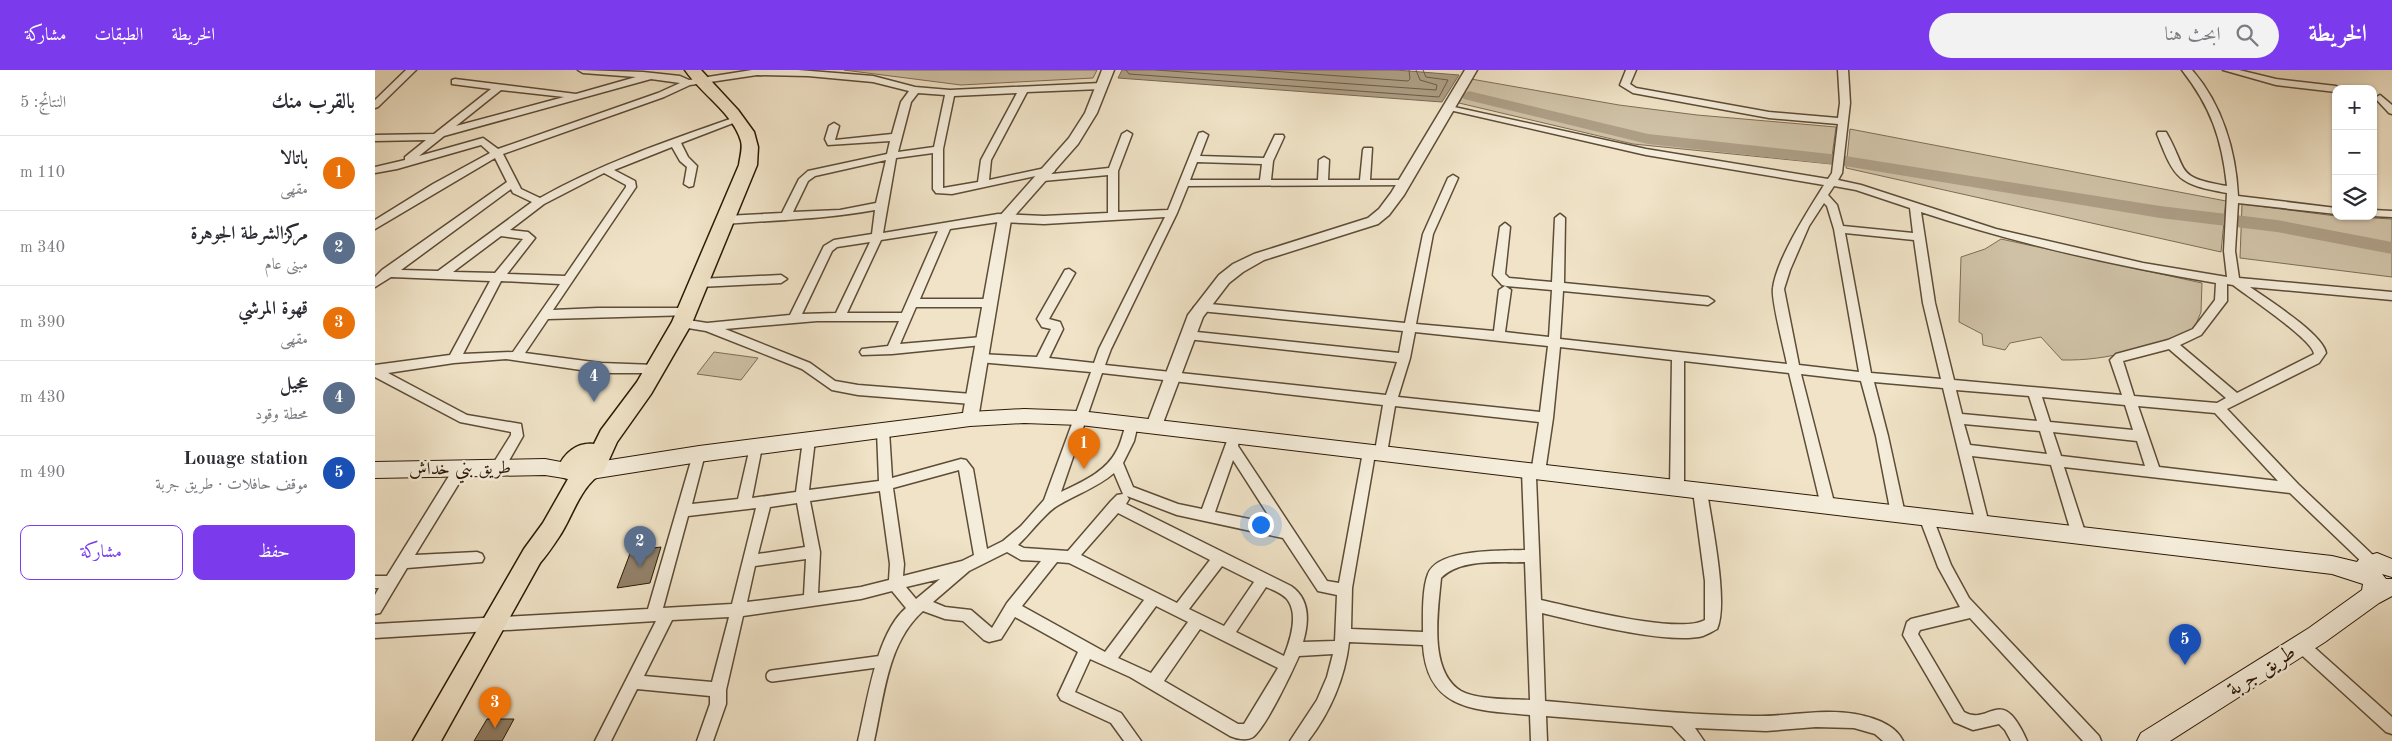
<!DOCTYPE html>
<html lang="ar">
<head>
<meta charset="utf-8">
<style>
	body { margin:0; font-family:"Old Standard TT",Amiri,serif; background:#f2f2f3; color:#2b2b33; direction:rtl }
	.controls { position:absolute; right:15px; top:15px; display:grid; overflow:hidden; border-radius:10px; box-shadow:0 1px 4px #0004 }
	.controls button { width:45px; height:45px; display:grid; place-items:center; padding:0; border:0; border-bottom:1px solid #e1e1e2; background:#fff; color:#2b2b33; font:25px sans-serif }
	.you { position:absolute; left:885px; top:454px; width:18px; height:18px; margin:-12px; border:4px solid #fff; border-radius:50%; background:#1a73e8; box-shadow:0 0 0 8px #1a73e833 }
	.badge { display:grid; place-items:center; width:32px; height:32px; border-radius:50%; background:#7c3aed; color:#fff; font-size:16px; font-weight:700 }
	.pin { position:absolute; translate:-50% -41px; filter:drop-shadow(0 1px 2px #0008) }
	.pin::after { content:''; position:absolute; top:26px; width:18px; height:15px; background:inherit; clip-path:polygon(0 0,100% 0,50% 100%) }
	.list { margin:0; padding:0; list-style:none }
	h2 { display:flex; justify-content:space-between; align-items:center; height:65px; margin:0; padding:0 20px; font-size:21px }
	h2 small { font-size:16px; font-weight:400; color:#7c7c81 }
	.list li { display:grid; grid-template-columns:32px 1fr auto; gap:15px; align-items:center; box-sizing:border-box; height:75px; padding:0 20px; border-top:1px solid #e1e1e2 }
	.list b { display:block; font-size:19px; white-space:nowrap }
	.list p { margin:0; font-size:16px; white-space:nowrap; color:#7c7c81 }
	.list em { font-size:16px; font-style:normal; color:#7c7c81 }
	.actions { display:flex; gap:10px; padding:15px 20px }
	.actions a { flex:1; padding:11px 0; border:1px solid #7c3aed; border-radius:10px; text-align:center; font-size:18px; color:#7c3aed }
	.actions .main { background:#7c3aed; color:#fff }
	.icon { flex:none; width:28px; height:28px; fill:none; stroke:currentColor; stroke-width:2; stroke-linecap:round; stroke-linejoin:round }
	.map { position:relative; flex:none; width:2017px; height:671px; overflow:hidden; direction:ltr }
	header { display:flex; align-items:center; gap:30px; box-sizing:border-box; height:70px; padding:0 25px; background:#7c3aed; color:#fff }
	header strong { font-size:24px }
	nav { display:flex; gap:28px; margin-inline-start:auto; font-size:18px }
	.search { width:350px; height:45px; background:#f2f2f3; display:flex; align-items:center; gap:12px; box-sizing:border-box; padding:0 18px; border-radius:28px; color:#7c7c81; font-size:19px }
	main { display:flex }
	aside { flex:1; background:#fff }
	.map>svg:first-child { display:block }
</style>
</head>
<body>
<header>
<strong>الخريطة</strong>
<div class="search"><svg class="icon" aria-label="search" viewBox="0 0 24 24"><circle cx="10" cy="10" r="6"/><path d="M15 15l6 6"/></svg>ابحث هنا</div>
<nav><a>الخريطة</a><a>الطبقات</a><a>مشاركة</a></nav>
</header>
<main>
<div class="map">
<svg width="2017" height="671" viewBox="0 0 2017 671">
	<rect width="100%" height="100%" fill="#f0e3c7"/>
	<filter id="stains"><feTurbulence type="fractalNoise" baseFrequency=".004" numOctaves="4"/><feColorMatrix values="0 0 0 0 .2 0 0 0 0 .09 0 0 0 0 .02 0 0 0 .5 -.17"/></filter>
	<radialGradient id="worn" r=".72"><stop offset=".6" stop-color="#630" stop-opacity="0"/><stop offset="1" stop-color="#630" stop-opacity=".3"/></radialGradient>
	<path fill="#cfc1a6" stroke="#7e6d56" d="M469 0H722L718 8 586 15Z
		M1096 9 1244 35 1322 45 1461 57 1456 94 1258 74 1084 33Z
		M1475 59 1851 131 1846 182 1471 98Z
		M1867 134 1961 146 2017 149V207L1865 188Z
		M1626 169 1827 213 1826 242 1819 259C1775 277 1735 291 1687 290L1666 267 1635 273 1630 280 1608 275 1607 264 1584 252 1586 187 1610 179Z
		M339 282 383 288 366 310 322 304Z"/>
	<path fill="#ad9e85" stroke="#796952" d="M747 0H1021L1084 5 1067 32 743 8Z"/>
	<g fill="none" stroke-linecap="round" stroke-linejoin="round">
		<path stroke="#6c5c45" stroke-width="1" d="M751 0 754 4 1064 27 1073 10 1051 7 1048 0
			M781 0 1061 20 1062 15 1045 10 1041 0
			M882 0 1033 11 1035 9 1034 0"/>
		<path fill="#ad9e85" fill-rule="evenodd" d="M1094 21 1273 64 1464 85 1785 136 1902 150 2017 172V184L1902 162 1785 148 1464 95 1273 74 1089 29 1086 26Z"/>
	</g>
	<path fill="#92826a" stroke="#2c1905" d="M286 477 275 513 242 518 256 481Z
		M112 649H139L127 671H99Z"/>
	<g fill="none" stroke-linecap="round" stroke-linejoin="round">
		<g stroke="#5d4c36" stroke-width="14">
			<path id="pedestrian" d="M397 606 509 591"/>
		</g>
		<g stroke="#5d4c36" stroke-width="3">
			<path id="minor" d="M31 0H41L3 37 0 38V30Z
				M203 0 268 2 305 6 314 10 377 0H423L498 6 540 17 575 20 726 13 731 16 726 19 652 22 616 90 614 110 675 97 680 100 679 102 577 124 561 123 558 119V83L521 88 508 163 623 144 669 146 733 143V105L668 111 663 108 668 105 734 98 747 64 752 61 757 64 743 101V142L793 140 824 63 828 62 833 65 825 86 889 88 900 65H908L909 67 898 91 896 110H943L944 90 949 87 954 90 953 110H985L988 80 989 78H997L995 110H1029L1033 111V115L813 116 802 143 736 279 730 295 1011 325 1022 292 812 269 806 265 812 261 1024 283 1028 261 825 241 819 237 825 233 1030 253 1048 164 1073 108 1078 105 1083 108 1058 164 1041 254 1119 261 1124 220 1130 216 1136 220 1130 262 1174 267 1177 220 1131 216 1127 215 1118 205 1125 157 1130 153 1135 157 1130 204 1134 208 1177 212 1180 148 1185 144 1190 148 1189 213 1333 227 1339 231 1333 235 1188 221 1185 269 1412 294C1409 278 1396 230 1398 218 1402 188 1433 141 1449 115L1271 85 1070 39V35L1271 79 1453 109 1457 103 1463 54 1394 48 1258 23 1245 15 1251 0H1261L1255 14 1261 18 1394 42 1463 48 1465 33 1463 0H1473L1475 33 1467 103 1463 110 1486 115 1621 159 1768 193 1852 207 1849 181 1852 123C1803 114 1800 110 1782 64L1783 62H1791C1814 102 1799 107 1852 116 1847 69 1836 37 1807 0H1817C1847 34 1861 81 1863 126L1961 138V144L1863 133 1860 181 1864 208 2017 222V230L1875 217C1892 229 1948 264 1951 283L1944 293 1852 339 1923 414 2001 488 2003 492 2001 496 1996 498 1991 496 1915 423 1689 397 1711 465 1709 469 1704 471 1699 469 1697 465 1676 395 1597 386 1614 454 1612 458 1607 460 1602 458 1568 318 1499 312 1513 366 1530 444 1528 448 1523 450 1518 448 1516 444 1501 366 1486 311 1426 304 1460 436 1458 440 1453 442 1448 440 1446 436 1414 303 1309 291V418L1307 422 1302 423 1297 422 1295 418 1297 290 1185 277 1178 348 1170 402 1168 406 1161 407 1166 530C1199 537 1303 565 1330 550V511L1318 421 1320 417 1325 416 1330 417 1332 421C1336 451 1354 533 1342 559 1338 561 1333 564 1328 566 1293 575 1204 552 1167 543L1170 631C1240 637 1308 645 1378 646 1411 647 1447 638 1480 644 1497 647 1520 654 1528 671H1508L1500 664 1479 658 1441 657 1391 661 1320 658 1329 671H1311L1297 656 1171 646 1172 671H1156L1155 645C1103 640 1052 642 1048 575L974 572C970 608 955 643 933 671H915L942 630 952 607 958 584 924 586C917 602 891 657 878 667 872 671 862 669 855 666L755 607 715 589 700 622 746 643 766 671H749L736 653 686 630 683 625 703 582 640 547 626 569 614 572 609 570 588 551 570 549 548 541C512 573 509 627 499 671H483C492 634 501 563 531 538L517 521 486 529 368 546 351 620V634L338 671H322L335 634V626L262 619 236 671H220L281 551 0 568V554L273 539 318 384 319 380H329L330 384 317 434 363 429 375 377 376 373H386L387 377 377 428 421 422 428 370 429 366H439L440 370 434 420 504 411 502 361 503 357H513L514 361 517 408 586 389 591 390 598 399 612 479 628 471 646 456 669 430 716 302 604 292 598 288 604 284 662 287 676 259 667 257 662 249 690 200 694 199 700 203 674 249 685 252 688 259 674 288 719 293 724 279 790 147 669 154 623 152 575 159 545 229H612L618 233 612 237H541L525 274 607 267 613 271 607 275 517 284 487 285 485 282 487 279 513 276 524 251H442L350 259 435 293 460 311 483 315 597 324 603 329 597 334 483 325 457 320 427 299 331 261 307 257 301 253 307 249 332 253 415 245 449 176 459 170 497 164 500 140C451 149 401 150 351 154L346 150 351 146 407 143 424 109 433 101 512 84 515 71 453 75 450 69 454 56 459 53 464 56 460 70 517 64 526 32 534 21 498 12 433 6 382 5 315 15 289 27 128 84 146 119 165 128C225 94 292 71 358 48L361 47 366 50 306 73 313 87 322 96 318 116 314 117 309 114 312 97 305 91 297 77 239 100 260 111 261 117 178 240 223 238H313L317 239 319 242 317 245 173 249 150 283 226 293 280 295 286 300 284 303H226L131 289 79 293 13 303 92 345 146 354 148 366 128 401H118L116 397 136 365V362L85 352 0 307V295L75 285 115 211 16 207 0 217V207L7 200 132 112 120 88 0 159V150L58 114 115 83 106 75 22 99 0 103V97L30 90V87L51 70 0 71V65L59 64 116 19 77 14V10L80 9 201 24 261 7 208 3ZM276 9 305 13 283 23 123 79 108 68 44 86 69 66ZM126 20 189 27 81 56ZM543 23 570 25 559 77 523 82 536 32ZM642 23 606 90 603 112 568 118V79L579 26ZM511 90 501 133 465 140 418 142 433 111 440 106ZM822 92 887 94 885 110H815ZM229 103 251 115V117L190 206 132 204 160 168 153 162 135 160 169 134ZM1459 116 1481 120 1535 138 1538 163 1468 156 1462 135 1453 125ZM136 119 138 123 157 132 63 201 26 200ZM1449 133 1452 136 1459 159 1484 302 1424 295 1409 219 1415 200 1434 156ZM1546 142C1643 174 1741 196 1841 213L1840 230 1818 259 1793 270 1741 284 1735 290 1747 325 1579 310 1560 233ZM563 161 527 243H472L506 170ZM1470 163 1539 170 1548 233 1566 309 1496 303ZM126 166 148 169 120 203 78 202ZM495 172 461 243 427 244 457 181 462 177ZM126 211 185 214 138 282 88 284ZM1852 214 1858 215C1872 226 1938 270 1939 284L1862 323 1805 275 1826 265 1852 231ZM1040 262 1173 276 1165 342 1023 327 1035 288ZM1794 279 1851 328 1842 333 1759 326 1748 291ZM727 303 1008 335 1000 381 994 377 989 378 988 382 964 513 952 511 863 376 864 371 863 367H853L852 371 827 439 803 434 758 417 748 393 759 371 763 354 761 351H753C748 360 747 371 742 380 731 402 707 412 686 422ZM1581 320 1654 326 1662 351 1587 344ZM1667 327 1750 335 1758 360 1675 352ZM1020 336 1164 352 1157 397H1149L1147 401 1150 480C1127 481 1063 478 1053 504 1047 519 1048 546 1048 562L976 559 977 518 1000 384 1006 388 1011 387 1012 383ZM1763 336 1840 343 1903 411 1784 397ZM1589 354 1665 361 1672 384 1595 375ZM1678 362 1762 371 1770 396 1686 386ZM858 390 899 454 840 442ZM584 400 599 485 587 491 528 506 529 494 518 418ZM739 403 748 424 742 425 736 431 693 481 649 478 643 475C655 464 670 443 682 436 701 424 722 418 739 403ZM505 421 515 494 514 510 486 517 443 523 445 482 435 431ZM752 426 802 445 908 468 943 521 962 525 960 571 928 572C934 552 935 529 916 516L751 434 754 429ZM422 433 430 477 383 484 395 437ZM381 438 357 534 288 538 313 446ZM743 443 835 490 802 533 706 485ZM632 482 646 490 666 491 632 533 617 558 596 540 570 537 558 532 594 501ZM431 489 429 525 372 532 380 496ZM682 492 694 493 769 530 730 582 647 536ZM1150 492 1155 630C1136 629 1102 630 1086 621 1053 601 1063 541 1066 508 1086 488 1124 493 1150 492ZM847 496 879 512 849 556 814 539ZM565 509 541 529 531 517ZM891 517C898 520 910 524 914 532 923 547 915 571 909 586L861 562ZM781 536 813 552 776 603 743 588ZM354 547 337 612 269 606 297 550ZM825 559 903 598 869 654H863L789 611Z
				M1848 0H1864L1901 9 1961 16 1966 19H1961V22L1901 15Z
				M2005 25 2017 35V44L2014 43 2000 28Z
				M1998 140 2017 141V147L1997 146Z
				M406 205 412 209 406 213 324 217 318 213 324 209Z
				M87 392 92 393 94 397 40 485 102 482 107 484 109 488 107 492 32 498 5 543 0 544V525L4 518H0V506H12L82 393Z
				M1551 441 1556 443 1576 495 1594 528 1724 666 1726 671H1708L1595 548 1545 560 1543 564 1589 642C1615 657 1626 612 1652 671H1636L1630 660 1624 654 1598 660 1579 652 1528 565 1532 552 1536 549 1585 537 1563 497 1544 447 1546 443Z
				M1926 568 1931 570 2017 647V664L2011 662 1921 580 1919 575 1921 570Z"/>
		</g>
		<g stroke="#5d4c36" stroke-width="3">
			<path id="tertiary" d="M727 0H739L722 43 703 74 636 150 603 349 601 353 595 355 589 353 587 349 623 148 694 68 710 43Z
				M1090 0H1102L1029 125 1014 145 1003 154 889 190 868 202 854 213 828 247 785 361 779 362 773 361 771 356 813 245 844 205 858 194 879 184 993 148 1004 139 1016 123Z"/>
		</g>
		<g stroke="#2c1905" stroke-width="2">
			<path id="secondary" d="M649 339 705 341 1957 486 1982 492 1985 488 2002 483 2017 489V507L2007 504 2011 509H2017V526L2004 533 1950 572 1795 671H1762L1766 663 1934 558 1987 520 1988 514 1957 504 705 355 649 353 595 356 324 392 216 409 209 407 206 401 209 395 216 393 324 376 595 342Z
				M170 389 202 395 205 401 202 407 195 409 170 405 0 408V392Z"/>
		</g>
		<g stroke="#2c1905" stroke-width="3">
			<path id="primary" d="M310 0H326L363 40 379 62 383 77 382 95 317 253 276 324 242 372 228 403C206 414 197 448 184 467 178 476 172 485 165 493L66 671H38L149 479 168 453 193 409 187 407 183 398C189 383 202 372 219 374L226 360 262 312 297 252 364 95C365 87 368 79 366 71 358 43 326 24 310 0Z"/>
		</g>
		<use href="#pedestrian" stroke="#f5eddb" stroke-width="11"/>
		<use href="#minor" fill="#f5eddb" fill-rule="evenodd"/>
		<use href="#tertiary" fill="#f5eddb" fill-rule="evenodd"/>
		<use href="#secondary" fill="#f5eddb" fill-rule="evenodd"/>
		<use href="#primary" fill="#f0e3c7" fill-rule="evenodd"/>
	</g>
	<g text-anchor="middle" stroke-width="5" stroke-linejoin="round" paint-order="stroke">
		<g font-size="18" fill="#2c1905" stroke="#f5eddb">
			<text transform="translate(85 398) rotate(-1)" y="6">طريق بني خداش</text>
		</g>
		<g font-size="21" fill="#2c1905" stroke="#f5eddb">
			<text transform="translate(1886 600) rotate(-33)" y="7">طريق جربة</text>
		</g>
	</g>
	<rect width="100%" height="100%" filter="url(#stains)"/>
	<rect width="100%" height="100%" fill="url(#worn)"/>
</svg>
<div class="controls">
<button>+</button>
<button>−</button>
<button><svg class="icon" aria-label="layers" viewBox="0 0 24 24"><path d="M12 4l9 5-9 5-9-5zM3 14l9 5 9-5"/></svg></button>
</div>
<div class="you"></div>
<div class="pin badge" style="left:709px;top:399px;background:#e8710a">1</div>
<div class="pin badge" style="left:265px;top:497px;background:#5c6f8a">2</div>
<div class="pin badge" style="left:120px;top:658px;background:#e8710a">3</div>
<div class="pin badge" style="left:219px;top:332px;background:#5c6f8a">4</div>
<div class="pin badge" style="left:1810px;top:595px;background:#1a4fb4">5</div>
</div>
<aside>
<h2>بالقرب منك<small>النتائج: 5</small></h2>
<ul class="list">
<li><span class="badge" style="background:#e8710a">1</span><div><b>باتالا</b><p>مقهى</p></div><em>110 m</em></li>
<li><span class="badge" style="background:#5c6f8a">2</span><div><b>مركزالشرطة الجوهرة</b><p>مبنى عام</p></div><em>340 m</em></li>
<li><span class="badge" style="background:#e8710a">3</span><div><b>قهوة المرشي</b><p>مقهى</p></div><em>390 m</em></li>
<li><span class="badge" style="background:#5c6f8a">4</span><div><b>عجيل</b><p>محطة وقود</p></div><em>430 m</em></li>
<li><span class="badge" style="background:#1a4fb4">5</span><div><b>Louage station</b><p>موقف حافلات · طريق جربة</p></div><em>490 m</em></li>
</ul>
<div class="actions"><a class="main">حفظ</a><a>مشاركة</a></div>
</aside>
</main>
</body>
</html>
